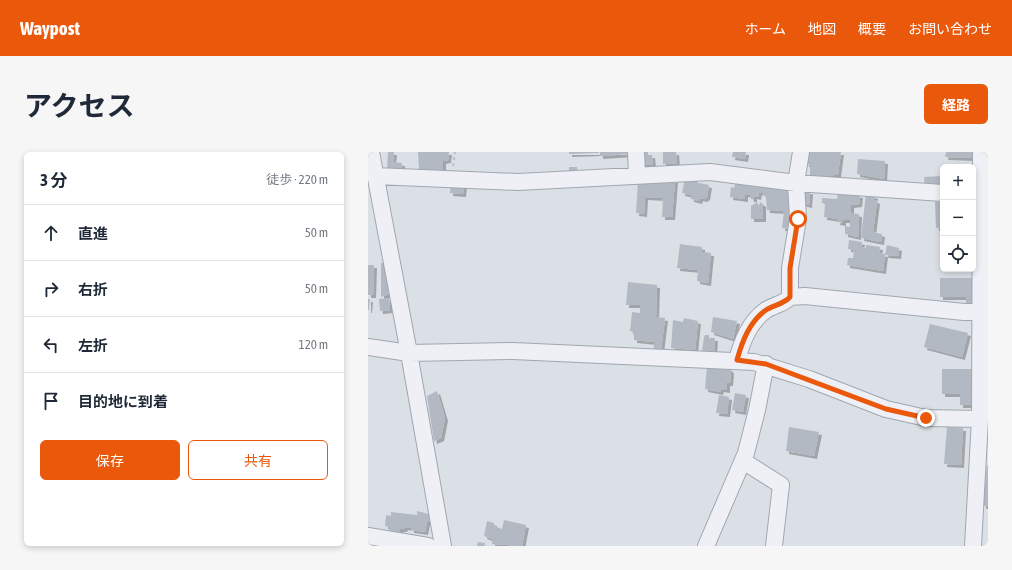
<!DOCTYPE html>
<html lang="ja">
<head>
<meta charset="utf-8">
<style>
	body { margin:0; font-family:"Asap Condensed","Noto Sans JP",sans-serif; background:#f6f6f7; color:#1f2937 }
	.controls { position:absolute; right:12px; top:12px; display:grid; overflow:hidden; border-radius:6px; box-shadow:0 2px 6px #0003 }
	.controls button { width:36px; height:36px; display:grid; place-items:center; padding:0; border:0; border-bottom:1px solid #e0e1e3; background:#fff; color:#1f2937; font:20px sans-serif }
	.stop { position:absolute; width:12px; height:12px; margin:-9px; border:3px solid #ea580c; border-radius:50%; background:#fff }
	.stop.end { background:#ea580c; border-color:#fff; box-shadow:0 1px 4px #0008 }
	.list { margin:0; padding:0; list-style:none }
	h2 { display:flex; justify-content:space-between; align-items:center; height:52px; margin:0; padding:0 16px; font-size:17px }
	h2 small { font-size:13px; font-weight:400; color:#747a83 }
	.list li { display:grid; grid-template-columns:26px 1fr auto; gap:12px; align-items:center; box-sizing:border-box; height:56px; padding:0 16px; border-top:1px solid #e0e1e3 }
	.list b { display:block; font-size:15px; white-space:nowrap }
	.list em { font-size:13px; font-style:normal; color:#747a83 }
	.actions { display:flex; gap:8px; padding:12px 16px }
	.actions a { flex:1; padding:9px 0; border:1px solid #ea580c; border-radius:6px; text-align:center; font-size:14px; color:#ea580c }
	.actions .main { background:#ea580c; color:#fff }
	.icon { flex:none; width:22px; height:22px; fill:none; stroke:currentColor; stroke-width:2; stroke-linecap:round; stroke-linejoin:round }
	.map { position:relative; flex:none; width:620px; height:394px; overflow:hidden; border-radius:6px }
	header { display:flex; align-items:center; gap:24px; box-sizing:border-box; height:56px; padding:0 20px; background:#ea580c; color:#fff }
	header strong { font-size:19px }
	nav { display:flex; gap:22px; margin-inline-start:auto; font-size:14px }
	.intro { display:flex; align-items:center; justify-content:space-between; box-sizing:border-box; height:96px; padding:0 24px }
	h1 { margin:0; font-size:28px }
	.button { padding:10px 18px; border-radius:6px; background:#ea580c; color:#fff; font-size:14px; font-weight:700 }
	main { display:flex; gap:24px; padding:0 24px }
	aside { flex:1; background:#fff; border-radius:6px; box-shadow:0 2px 6px #0003 }
	.map>svg:first-child { display:block }
</style>
</head>
<body>
<header>
<strong>Waypost</strong>
<nav><a>ホーム</a><a>地図</a><a>概要</a><a>お問い合わせ</a></nav>
</header>
<div class="intro"><h1>アクセス</h1><a class="button">経路</a></div>
<main>
<aside>
<h2>3 分<small>徒歩 · 220 m</small></h2>
<ul class="list">
<li><svg class="icon" aria-label="ahead" viewBox="0 0 24 24"><path d="M12 20V5M6 11l6-6 6 6"/></svg><div><b>直進</b></div><em>50 m</em></li>
<li><svg class="icon" aria-label="right" viewBox="0 0 24 24"><path d="M7 20v-9h11M14 6l5 5-5 5"/></svg><div><b>右折</b></div><em>50 m</em></li>
<li><svg class="icon" aria-label="left" viewBox="0 0 24 24"><path d="M17 20v-9H6M10 6l-5 5 5 5"/></svg><div><b>左折</b></div><em>120 m</em></li>
<li><svg class="icon" aria-label="arrive" viewBox="0 0 24 24"><path d="M6 21V4h12l-3 4 3 4H6"/></svg><div><b>目的地に到着</b></div></li>
</ul>
<div class="actions"><a class="main">保存</a><a>共有</a></div>
</aside>
<div class="map">
<svg width="620" height="394" viewBox="0 0 620 394">
	<defs>
		<filter id="shadow"><feDropShadow dx="3" dy="3" stdDeviation="0" flood-color="#0004"/></filter>
	</defs>
	<rect width="100%" height="100%" fill="#dbe0e6"/>
	<path fill="#b2b9c3" filter="url(#shadow)" d="M20 0H26L25 10 34 11 33 19 19 18Z
		M50 0H81L80 8 75 9V19L51 17Z
		M201 0H231V1L201 2Z
		M232 0H262L263 2 232 4Z
		M273 0H280V3H284L285 12 274 13Z
		M295 0H308L309 12H295Z
		M365 0H378L377 7 364 5Z
		M439 0H473L470 22 462 24V28L442 25V12H438Z
		M578 0H606V6L577 5Z
		M490 7 517 9 516 27 489 22Z
		M594 12 602 13V15H594Z
		M201 15H209L210 22 201 23Z
		M327 24 326 30 341 33 339 45 336 47 332 46 331 49 323 47V43L314 41 317 26Z
		M575 24V36H557L556 25Z
		M368 26 420 38 424 77 414 76 416 59 399 58 398 46 395 41 391 40 390 45 386 44V47H383L382 43 377 42V47L362 45 363 35 366 36Z
		M270 28H307L304 65H294L295 46 277 45 276 62 268 61Z
		M83 31 96 32 95 42 82 41Z
		M442 39 441 53 433 51V40Z
		M470 41 492 43 491 52 483 53V61L491 62 490 85 477 82V74L482 75V68H475V71L469 70 470 67 456 65 457 52 454 51V46L469 47Z
		M498 41 507 44 506 48 509 49 505 80 514 82 513 90 493 86Z
		M389 50 391 54 392 50 395 52V67H383V54Z
		M567 50H575V75L568 76Z
		M481 88 494 90 493 95 498 96V93L512 95 511 101 517 102 515 119 479 113 480 106H485L486 98 480 97Z
		M312 92 334 95V100L343 101 340 131 329 129 330 118 309 116Z
		M519 93 531 96 530 104 517 103Z
		M13 111H16L21 142 13 145Z
		M0 113H6L5 143H0Z
		M572 126H607V154H598V145H572Z
		M260 130 289 133 288 165 297 166 293 198 286 197V190L266 188V180L262 179 264 160 272 161V153H258Z
		M21 146 22 158 12 159 11 147Z
		M0 147H2L1 158H0Z
		M345 165 369 169 365 187 343 180Z
		M316 166 330 169 327 198 303 196 305 168 315 170Z
		M562 172 600 181 594 205 556 195Z
		M337 183H341V186H347L346 200 334 199 336 185Z
		M339 214H350V217L358 218 361 216 363 219 362 231H359V238L353 237 352 240 337 237Z
		M574 217H605V253H592V242H574Z
		M69 239 77 266 73 286 66 289 59 244Z
		M367 241 378 243 375 260 364 258Z
		M351 243 361 245 359 262 348 261Z
		M421 275 451 280 446 304 418 299Z
		M579 275 595 276 593 313 576 312Z
		M619 313 620 314V354H615Z
		M49 359 61 362 62 370H59L57 380 43 378V376L37 375 36 377H32V381L21 380 22 375 17 374 18 363 23 364V360L49 363Z
		M136 368 158 373 154 394 124 392V387L116 384 119 369 126 371V374L134 377Z
		M110 390 117 391 116 394H109Z"/>
	<g fill="none" stroke-linecap="round" stroke-linejoin="round">
		<g stroke="#a1a7b0" stroke-width="18">
			<path id="minor" d="M3 0 41 201 75 394
				M268 0 269 24
				M7 24 150 30 342 20 428 31 575 41
				M422 145V116L430 67 428 31 433 0
				M0 195 41 201 145 199 386 210 441 227 518 257 558 266 612 267
				M369 208C374 190 381 170 398 158 406 153 416 152 422 145L437 144 596 160H612
				M375 309 413 333 406 394
				M0 384 60 394
				M338 394 378 301 389 258 398 212
				M605 394 612 267 613 0"/>
		</g>
		<path stroke="#babec5" stroke-width="2" stroke-dasharray="3 3" stroke-linecap="butt" d="M85 14 87 0"/>
		<use href="#minor" stroke="#eef0f5" stroke-width="16"/>
	</g>
	<g fill="none" stroke-linecap="round" stroke-linejoin="round">
		<path stroke="#ea580c" stroke-width="5" d="M430 67 422 116V145C416 152 406 153 398 158 381 170 374 190 369 208L398 212 518 257 558 266"/>
	</g>
</svg>
<div class="controls">
<button>+</button>
<button>−</button>
<button><svg class="icon" aria-label="locate" viewBox="0 0 24 24"><circle cx="12" cy="12" r="6"/><path d="M12 2v4M12 18v4M2 12h4M18 12h4"/></svg></button>
</div>
<div class="stop" style="left:430px;top:67px"></div>
<div class="stop end" style="left:558px;top:266px"></div>
</div>
</main>
</body>
</html>
